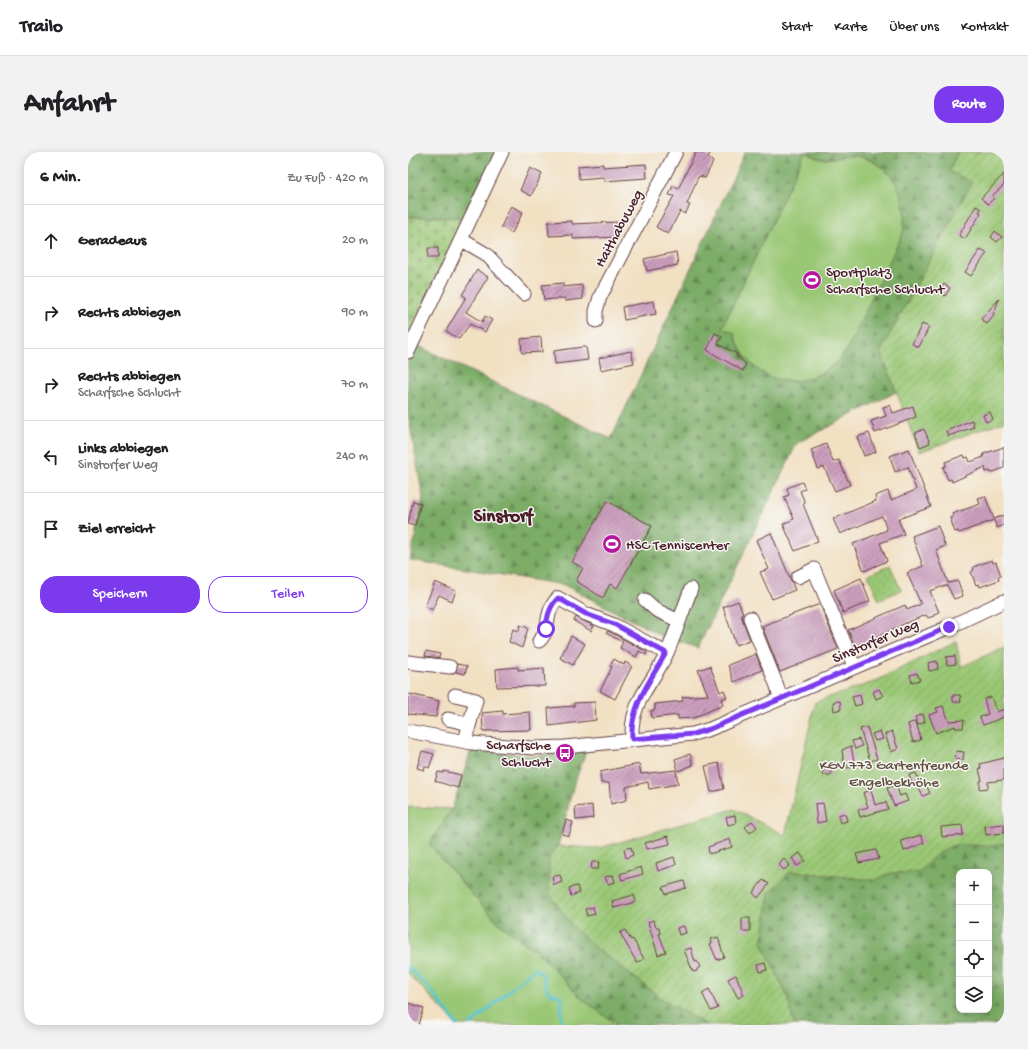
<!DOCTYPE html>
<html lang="de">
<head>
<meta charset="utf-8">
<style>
	body { margin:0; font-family:"Gochi Hand",sans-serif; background:#f2f2f2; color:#202124 }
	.controls { position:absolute; right:12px; bottom:12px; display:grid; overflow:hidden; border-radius:8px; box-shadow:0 2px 10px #0003 }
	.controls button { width:36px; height:36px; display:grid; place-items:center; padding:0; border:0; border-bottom:1px solid #e0e0e0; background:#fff; color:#202124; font:20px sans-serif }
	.stop { position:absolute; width:12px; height:12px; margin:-9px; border:3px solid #7c3aed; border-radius:50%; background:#fff }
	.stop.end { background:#7c3aed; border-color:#fff; box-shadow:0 1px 4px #0008 }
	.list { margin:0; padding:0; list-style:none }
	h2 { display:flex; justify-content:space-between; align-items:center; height:52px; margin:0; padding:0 16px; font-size:17px }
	h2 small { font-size:13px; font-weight:400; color:#757577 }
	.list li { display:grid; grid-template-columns:26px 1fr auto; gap:12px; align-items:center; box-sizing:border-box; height:72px; padding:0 16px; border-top:1px solid #e0e0e0 }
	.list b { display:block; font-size:15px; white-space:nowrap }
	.list p { margin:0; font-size:13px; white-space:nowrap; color:#757577 }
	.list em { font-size:13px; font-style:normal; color:#757577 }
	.actions { display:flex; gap:8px; padding:12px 16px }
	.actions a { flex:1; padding:9px 0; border:1px solid #7c3aed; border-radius:16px; text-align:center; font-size:14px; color:#7c3aed }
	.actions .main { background:#7c3aed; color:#fff }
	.icon { flex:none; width:22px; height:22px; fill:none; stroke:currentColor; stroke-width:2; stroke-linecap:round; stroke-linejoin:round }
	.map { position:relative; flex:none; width:596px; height:873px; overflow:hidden; border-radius:16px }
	header { display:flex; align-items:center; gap:24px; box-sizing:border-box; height:56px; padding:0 20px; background:#fff; border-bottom:1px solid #e0e0e0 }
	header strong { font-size:19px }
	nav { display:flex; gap:22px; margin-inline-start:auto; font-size:14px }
	.intro { display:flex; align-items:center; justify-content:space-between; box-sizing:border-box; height:96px; padding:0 24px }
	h1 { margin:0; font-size:28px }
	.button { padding:10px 18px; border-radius:16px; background:#7c3aed; color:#fff; font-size:14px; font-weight:700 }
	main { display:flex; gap:24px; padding:0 24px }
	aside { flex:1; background:#fff; border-radius:16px; box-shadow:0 2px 10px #0003 }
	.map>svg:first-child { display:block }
</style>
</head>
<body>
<header>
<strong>Trailo</strong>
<nav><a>Start</a><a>Karte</a><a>Über uns</a><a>Kontakt</a></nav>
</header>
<div class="intro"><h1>Anfahrt</h1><a class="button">Route</a></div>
<main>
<aside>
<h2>6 Min.<small>Zu Fuß · 420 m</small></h2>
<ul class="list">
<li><svg class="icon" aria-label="ahead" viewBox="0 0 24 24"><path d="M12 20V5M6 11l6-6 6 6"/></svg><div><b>Geradeaus</b></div><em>20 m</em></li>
<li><svg class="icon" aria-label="right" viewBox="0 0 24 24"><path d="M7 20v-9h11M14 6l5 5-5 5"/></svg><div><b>Rechts abbiegen</b></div><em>90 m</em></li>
<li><svg class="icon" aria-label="right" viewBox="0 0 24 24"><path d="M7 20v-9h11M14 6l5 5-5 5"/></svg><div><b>Rechts abbiegen</b><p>Scharfsche Schlucht</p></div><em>70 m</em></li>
<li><svg class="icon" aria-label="left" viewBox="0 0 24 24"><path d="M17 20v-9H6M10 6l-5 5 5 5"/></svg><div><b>Links abbiegen</b><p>Sinstorfer Weg</p></div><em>240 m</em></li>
<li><svg class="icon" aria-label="arrive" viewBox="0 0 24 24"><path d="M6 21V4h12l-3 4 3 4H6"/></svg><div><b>Ziel erreicht</b></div></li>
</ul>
<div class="actions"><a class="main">Speichern</a><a>Teilen</a></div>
</aside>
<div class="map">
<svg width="596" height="873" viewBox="0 0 596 873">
	<defs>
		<pattern id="forest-firs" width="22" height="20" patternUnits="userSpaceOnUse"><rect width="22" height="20" fill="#7bac66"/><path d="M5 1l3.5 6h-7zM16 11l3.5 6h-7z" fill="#678b54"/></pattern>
		<pattern id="cemetery-stones" width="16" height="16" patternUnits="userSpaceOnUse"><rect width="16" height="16" fill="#9ac774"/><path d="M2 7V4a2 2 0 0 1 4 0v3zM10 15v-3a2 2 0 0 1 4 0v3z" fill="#86aa65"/></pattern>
		<pattern id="park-dots" width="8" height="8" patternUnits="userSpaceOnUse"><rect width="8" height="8" fill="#9ac774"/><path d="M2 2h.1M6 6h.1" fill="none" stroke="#86aa65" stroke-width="1.8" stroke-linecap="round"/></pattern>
		<pattern id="garden-furrows" width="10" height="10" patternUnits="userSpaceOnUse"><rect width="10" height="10" fill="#9ac774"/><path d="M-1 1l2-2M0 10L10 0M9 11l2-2" fill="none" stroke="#86aa65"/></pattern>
		<pattern id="building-hatch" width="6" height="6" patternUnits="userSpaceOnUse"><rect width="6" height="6" fill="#cb9ebd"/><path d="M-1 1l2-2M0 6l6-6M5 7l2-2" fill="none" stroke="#a7809a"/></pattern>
	</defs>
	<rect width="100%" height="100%" fill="#f6f6f2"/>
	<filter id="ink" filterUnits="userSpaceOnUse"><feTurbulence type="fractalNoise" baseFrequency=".025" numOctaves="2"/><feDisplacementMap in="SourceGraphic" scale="8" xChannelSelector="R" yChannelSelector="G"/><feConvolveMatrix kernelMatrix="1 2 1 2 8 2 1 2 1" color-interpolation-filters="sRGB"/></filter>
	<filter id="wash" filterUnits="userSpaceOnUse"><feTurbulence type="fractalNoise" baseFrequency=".012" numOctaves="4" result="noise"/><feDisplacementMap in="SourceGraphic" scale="16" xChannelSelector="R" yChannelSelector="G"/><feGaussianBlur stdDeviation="0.9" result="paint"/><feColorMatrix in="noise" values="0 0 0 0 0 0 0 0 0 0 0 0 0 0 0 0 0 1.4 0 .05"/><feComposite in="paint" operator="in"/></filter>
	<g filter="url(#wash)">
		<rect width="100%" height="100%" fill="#f2e0c3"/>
		<path fill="#9ac774" stroke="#727350" d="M397 0C402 2 408 7 414 7 423 8 436 3 447 4 472 7 493 29 497 53 498 62 496 71 495 81L439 198C404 245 343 238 326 181L314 176Z
			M0 655 44 657 21 692 61 739 93 773 133 803 174 847 209 873H49L0 821Z"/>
		<path fill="url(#forest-firs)" stroke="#626648" fill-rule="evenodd" d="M0 0H87L57 66 0 65Z
			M337 0H397L314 176 326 181C343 238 404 245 439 198L495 81C501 47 486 9 448 4 436 3 426 7 415 7 410 7 403 2 398 0H550L541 19 564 30 473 199 488 240 389 291 290 496 254 484 156 433 2 408 15 346 0 261V189L203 287Z
			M63 598 126 604 178 599 165 636 150 694 141 705 165 775 182 791 256 848 299 873H209L174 847 133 803 93 773 61 739 21 692 44 657Z
			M596 691V873H386L380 846 354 791 361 741 383 719 466 728 483 721 511 720C520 711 531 699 543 694 554 689 580 698 596 691ZM551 720H581V858H551Z"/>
		<path fill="url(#cemetery-stones)" stroke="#727350" d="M0 65 57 66 0 184Z"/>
		<path fill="url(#park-dots)" stroke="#727350" d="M482 413 493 438 471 448 460 423Z"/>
		<path fill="url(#garden-furrows)" stroke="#727350" d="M550 0H596V269L511 300 473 199 564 30 541 19Z
			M548 489 553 515 596 495V691C580 698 554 689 543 694 531 699 520 711 511 720L483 721 466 728 383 719 361 741 354 791 380 846 386 873H299L256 848 182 791 165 775 141 741V705L150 694 191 696 326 657 377 683 407 550 466 530Z"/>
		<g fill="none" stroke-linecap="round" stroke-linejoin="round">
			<path stroke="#56c4ca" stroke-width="3" d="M0 815 21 836 49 873
				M62 873 126 817C138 819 135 832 140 840L154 845 153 862 154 873"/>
		</g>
		<g id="blocks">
			<path fill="url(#building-hatch)" d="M288 0H303L300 5 305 10 297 26 292 24 290 25 279 52 282 53 277 62 272 59 260 82 248 75 266 44 261 43 265 34 270 37Z
				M195 12V15L238 12 239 26 196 29V25L171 27 170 14Z
				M122 16 134 22 123 44 112 38Z
				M596 22V33L584 44 586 46 580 52 573 46Z
				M103 54 115 60 104 81 93 75Z
				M568 54 573 57 571 60 573 61 557 87 551 83Z
				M164 69V72L209 70V85L165 87V83L141 84 140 70Z
				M587 79 594 85 589 90 583 85Z
				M20 96H30V106H20Z
				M572 98 579 101 563 124 557 120Z
				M268 100 270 113 239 119 236 107Z
				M69 118 80 125 58 160 74 170 77 164 84 168 77 180 62 172 51 187 38 179 58 145 54 143Z
				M155 131V135L174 133 175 147 157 149V146L136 148 134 133Z
				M536 132 542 136 537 144 531 140Z
				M591 147 584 166 579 172 573 167Z
				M246 149 248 162 216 168 214 155Z
				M514 172 521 175 511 195 504 192Z
				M307 181 314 184 310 192 329 202 328 204 338 212 335 219 299 198Z
				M133 185 134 200 114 201 113 187Z
				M174 195H178L180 208 147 212 146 199Z
				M223 199 226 211 193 218 191 206Z
				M482 253 485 261 505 254 508 265 467 281 463 269 478 264 475 255Z
				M582 260 585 267 578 270 575 263Z
				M564 268 566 275 540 284 538 279Z
				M516 277 522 291 512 295 507 281Z
				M461 281 468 300 456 304 449 285Z
				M418 292 425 310 431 308 442 333 427 339 416 315 410 317 403 298Z
				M596 295V316L583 321 582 319 578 320 577 315 544 330 543 327 540 328 535 315 538 314 537 310 556 303 557 306 560 305 562 310 576 305 575 302Z
				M501 297 523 355 490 367 496 382 472 391 479 409 456 419 445 392 479 378 474 364 432 382 425 367 468 349 467 344 480 339 483 348 508 338 500 315 487 320 482 304Z
				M394 330 397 337 392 339 397 351 395 352 410 389 387 399 375 372 386 367 376 345 381 343 379 336Z
				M577 344 586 367 596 363V373L589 376 586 368 551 381 550 379 547 380 542 366 545 365 544 362 572 352 570 346Z
				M5 349 13 351 7 374 0 372Z
				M199 349 244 374 209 436 202 432 195 446 168 429 175 416 164 410Z
				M530 374 537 394 528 398 540 431 550 429 555 444 546 447 539 433 522 439 531 460 526 462V464L520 466 518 463 515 464 491 474V475L467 486V487L447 494 440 478 497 453 499 458 513 452 499 421 515 414 504 384Z
				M363 381 387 438 364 447 352 420 361 417 348 388Z
				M584 408 585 411 588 410 593 424 590 425 591 428 572 435 571 432 568 433 563 420 566 418 565 415Z
				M453 426 462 449 435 461 426 438Z
				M27 430 48 439 44 449 31 443 24 458 17 454Z
				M330 449 335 461 333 462 335 469 342 488 328 493 315 455Z
				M412 452 430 497 372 520 354 474Z
				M168 465 186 474 183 479 166 469Z
				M112 473 120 476 114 496 101 490 105 477 111 479Z
				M200 479 239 500 238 503 231 499 228 505 212 496 215 490 198 481Z
				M163 484 177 492 165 513 152 506Z
				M18 499 32 502 31 506 17 504Z
				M348 502 354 518 326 530 320 513Z
				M547 504 548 512 539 513 538 505Z
				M206 507 216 513 217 510 224 514 207 547 192 539 204 515 202 514Z
				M529 509 530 517 521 519 520 511Z
				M49 512 59 514 57 522 48 520Z
				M302 514 312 540 316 538 319 545 313 547 315 553 285 566 270 567V563L244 566 243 559 247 558V552L275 549 274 545 300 543 290 518Z
				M110 515V518L136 516 137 534 89 535 88 517Z
				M509 521 512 528 504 530 502 523Z
				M471 537 475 544 468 547 465 540Z
				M2 542 31 549 28 565 0 562V543Z
				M452 543 454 552 447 554 444 545Z
				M545 543H552L553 550H545Z
				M583 545 589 560 596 557V565L575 573 572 565 580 562 576 547Z
				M432 549 433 557 426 559 425 550Z
				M187 550 188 568 141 574 140 556 166 554V551Z
				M535 554 541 569 556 568 555 576H547V574L528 581 521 563 530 560 528 556Z
				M95 559V562L122 560 123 578 75 579 74 561Z
				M515 562 517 570 510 573 507 565Z
				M508 569 513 588 505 590 500 572Z
				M459 575 469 607 462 609 452 577Z
				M472 579 475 587 467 589 464 582Z
				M484 579 490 597 483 600 477 582Z
				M451 587 454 594 447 597 444 589Z
				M443 594 447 615 439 616V612L436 613 434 598Z
				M14 599 26 602 21 616 17 614 16 618 9 616Z
				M548 599 556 600 555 608 547 607Z
				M282 602 285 613 270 619 267 607Z
				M596 606V628L580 630V636L572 637V629H574L571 617 573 616 572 612Z
				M311 611 316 637 303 640 297 614Z
				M231 612 233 622 268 618 270 632 241 637 240 630 218 635 219 648 203 652 201 631H193L192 620Z
				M415 615H424L423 623H415Z
				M36 619 53 623 50 636 27 629 30 620 35 621Z
				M508 621 511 629 504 632 501 623Z
				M488 633 492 644 497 642 500 649 486 654 479 636Z
				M518 633 522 641 515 644 511 636Z
				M463 638 467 653 478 650 480 657 452 665 450 658 460 655 455 641Z
				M415 651 418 669 409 671 407 652Z
				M184 653 185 666 168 668 167 655Z
				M437 661 439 669 432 671 430 663Z
				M327 663 328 671 320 673 318 665Z
				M158 668 165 670 161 684 154 682Z
				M344 669 349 675 342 681 337 675Z
				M596 672V681L578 683 577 674Z
				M554 673 555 683 534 685 533 675Z
				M513 683 516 691 496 699 493 689Z
				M260 684 262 692 239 697 237 691Z
				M322 687 324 695 301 702 300 695Z
				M223 695 225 703 218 706 216 697Z
				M468 698 471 707 451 711 448 702Z
				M392 701 397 709 389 714 384 706Z
				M266 705 268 713 250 719 248 711Z
				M376 707 382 713 376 718 371 713Z
				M184 710H191L190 717H183Z
				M233 715 235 722 214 728 212 722Z
				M152 723 154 730 146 733 144 725Z
				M205 723 207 730 200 732 197 725Z
				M355 728 361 732 350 746 345 741Z
				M276 729 278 736 258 742 255 735Z
				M169 734 171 741 163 744 161 736Z
				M226 743 228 750 206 756 204 749Z
				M185 755 187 762 179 764 177 757Z
				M334 766H342V779H334Z
				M245 768 248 775H251L252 782H251L258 800 250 803 240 770Z
				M276 774 278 781 271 783 269 776Z
				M217 778 223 788 225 787 236 807 229 811 212 781Z
				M310 785 316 805 309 808 302 792 304 791 303 787Z
				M283 796 287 810 289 809 292 815 289 817V819L285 820 276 798Z
				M357 811 359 818 352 820 350 813Z
				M328 823 336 843 330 846 320 827Z
				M301 837 310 856 303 859 294 841Z
				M0 851 16 856 11 873 0 872Z"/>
		</g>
	</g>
	<g filter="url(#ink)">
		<use href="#blocks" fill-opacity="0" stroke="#633c42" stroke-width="1"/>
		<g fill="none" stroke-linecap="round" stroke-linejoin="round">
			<g stroke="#633c42" stroke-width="15">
				<path id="minor" d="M54 88 78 102 116 142
					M188 169V159L192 145 268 0
					M0 200 94 0
					M390 425 406 417 446 514
					M237 448 248 458 271 469
					M342 466 369 534 372 546
					M131 489C144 477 135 461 150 446L178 462 206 473 258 501
					M0 510 42 515
					M47 543 68 548 57 589
					M40 567 61 572
					M0 579 64 591 125 596 157 595 285 582 302 577 541 475 596 449
					M224 587C222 549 244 533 259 501 268 480 275 458 283 437"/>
			</g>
			<use href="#minor" stroke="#fff" stroke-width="13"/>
		</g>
	</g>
	<g fill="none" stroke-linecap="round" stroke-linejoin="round" filter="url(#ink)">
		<path stroke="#7c3aed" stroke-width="5" d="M138 477C139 465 141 455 150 446L178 462 206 472 258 501C242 529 222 554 224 587L285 582 302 577 541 475"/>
	</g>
	<defs>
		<g id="stadium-disc" transform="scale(1)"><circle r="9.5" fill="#b5179e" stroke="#f6f6f2"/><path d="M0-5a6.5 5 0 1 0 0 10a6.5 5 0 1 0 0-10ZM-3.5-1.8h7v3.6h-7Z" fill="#fff"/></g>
		<g id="bus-disc" transform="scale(1)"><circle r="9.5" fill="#b5179e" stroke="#f6f6f2"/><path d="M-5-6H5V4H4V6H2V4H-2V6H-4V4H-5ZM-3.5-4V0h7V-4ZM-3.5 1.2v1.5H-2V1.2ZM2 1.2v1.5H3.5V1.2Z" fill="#fff"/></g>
	</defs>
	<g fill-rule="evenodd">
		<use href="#stadium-disc" x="404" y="128"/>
		<use href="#stadium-disc" x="204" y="392"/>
		<use href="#bus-disc" x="157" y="601"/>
	</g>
	<g text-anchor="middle" stroke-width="3" stroke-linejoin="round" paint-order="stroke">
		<g font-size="15" fill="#4a1f2b" stroke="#f6f6f2">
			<text transform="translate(210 76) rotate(-62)" y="5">Haithabuweg</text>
			<text transform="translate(467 488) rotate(-23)" y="5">Sinstorfer Weg</text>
		</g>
		<g font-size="15" fill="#4a1f2b" stroke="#f6f6f2" text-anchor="start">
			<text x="418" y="124">Sportplatz<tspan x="418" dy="17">Scharfsche Schlucht</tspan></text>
			<text x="218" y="397">HSC Tenniscenter</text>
			<text x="143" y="597" text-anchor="end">Scharfsche<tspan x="143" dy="17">Schlucht</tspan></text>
		</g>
		<g font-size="15" fill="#625141" stroke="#f6f6f2">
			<text x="486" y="617">KGV 773 Gartenfreunde<tspan x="486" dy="17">Engelbekhöhe</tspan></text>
		</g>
		<g font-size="19" font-weight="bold" fill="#4a1f2b" stroke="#f6f6f2">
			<text x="95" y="369">Sinstorf</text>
		</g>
	</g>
</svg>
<div class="controls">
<button>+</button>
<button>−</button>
<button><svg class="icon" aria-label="locate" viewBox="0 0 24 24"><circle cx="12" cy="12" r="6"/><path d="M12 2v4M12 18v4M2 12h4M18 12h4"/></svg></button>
<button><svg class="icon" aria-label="layers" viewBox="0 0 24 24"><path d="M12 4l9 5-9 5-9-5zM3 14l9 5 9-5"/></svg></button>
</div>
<div class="stop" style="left:138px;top:477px"></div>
<div class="stop end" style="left:541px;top:475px"></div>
</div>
</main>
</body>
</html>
